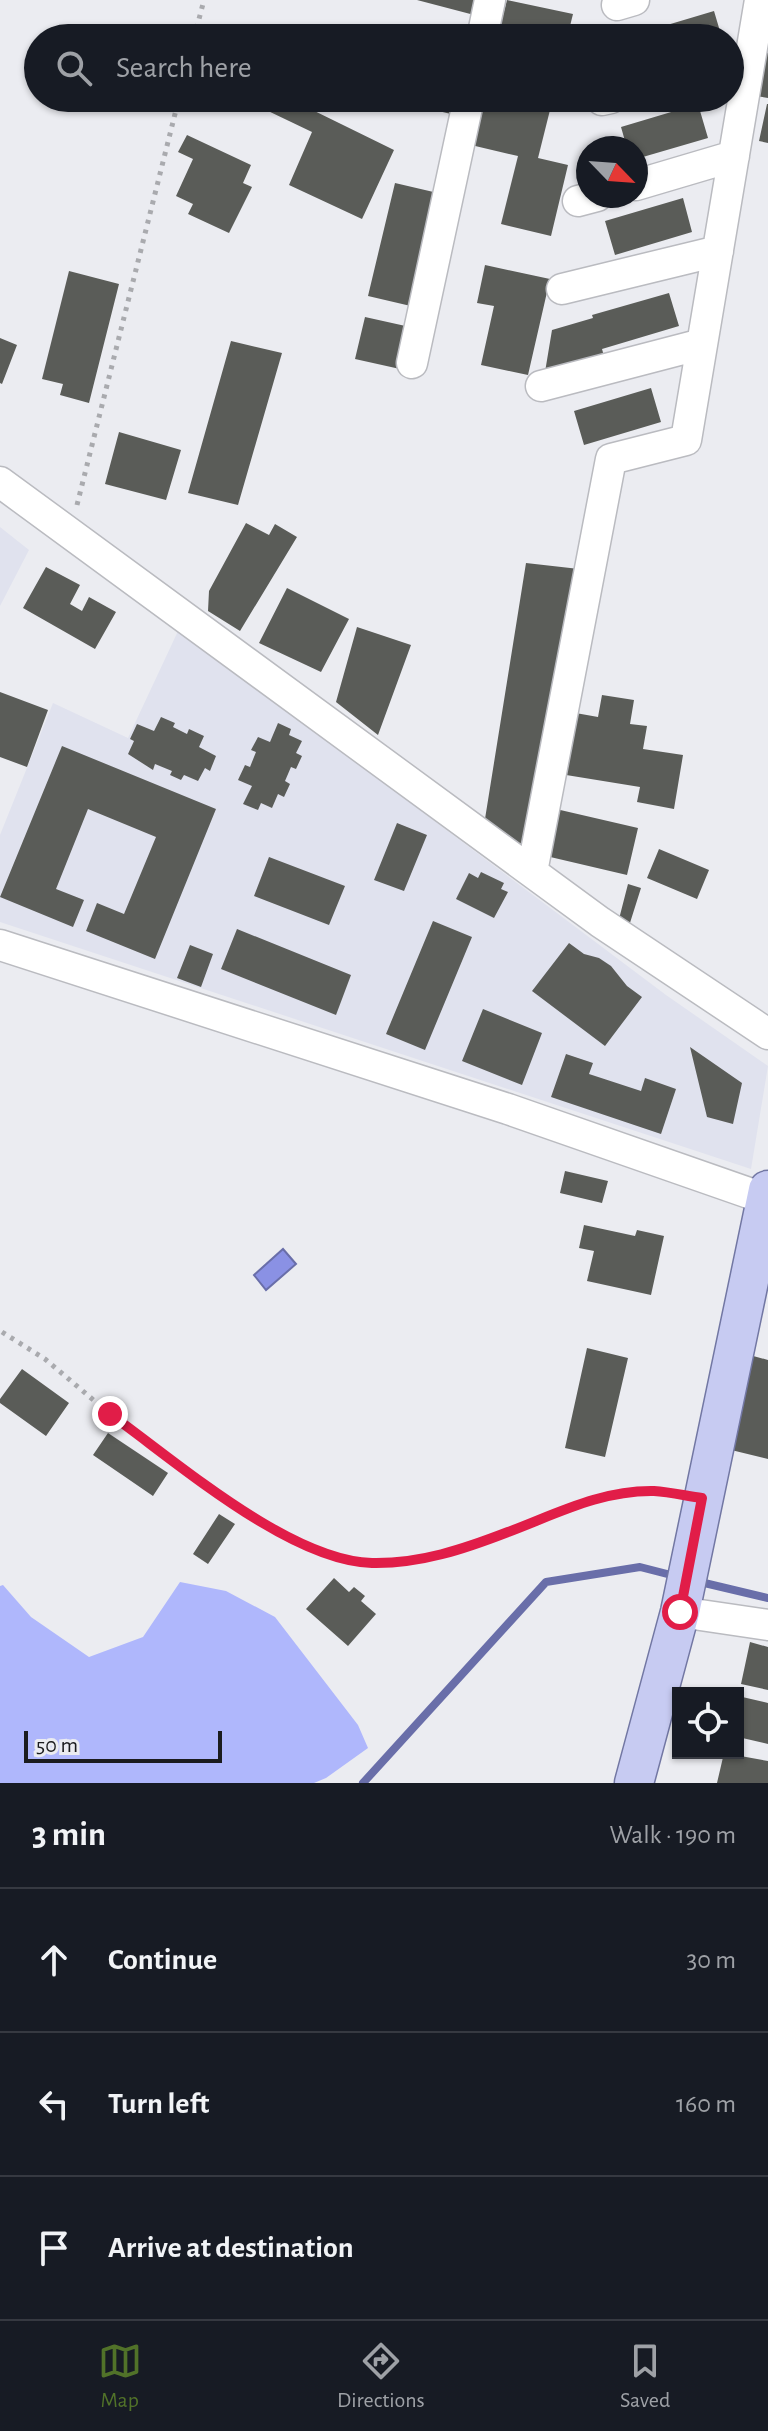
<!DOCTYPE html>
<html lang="en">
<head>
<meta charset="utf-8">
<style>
	body { margin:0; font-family:"Alegreya Sans",sans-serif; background:#20242c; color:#f1f3f6 }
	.controls { position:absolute; right:24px; bottom:24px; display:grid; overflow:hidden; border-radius:0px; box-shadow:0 2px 6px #0004 }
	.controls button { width:72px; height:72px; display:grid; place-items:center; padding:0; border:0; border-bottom:2px solid #363941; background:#171b24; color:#f1f3f6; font:40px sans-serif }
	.compass { position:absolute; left:576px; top:136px; width:72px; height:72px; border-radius:50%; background:#171b24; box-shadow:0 2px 6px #0004; rotate:115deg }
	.scale { position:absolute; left:24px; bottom:20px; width:198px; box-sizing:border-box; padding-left:8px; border:4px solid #1b1c1e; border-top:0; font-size:22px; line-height:28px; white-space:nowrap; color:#1b1c1e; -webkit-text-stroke:6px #ebecf1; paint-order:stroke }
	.stop { position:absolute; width:24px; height:24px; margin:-18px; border:6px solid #e11d48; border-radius:50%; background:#fff }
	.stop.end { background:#e11d48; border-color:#fff; box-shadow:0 2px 8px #0008 }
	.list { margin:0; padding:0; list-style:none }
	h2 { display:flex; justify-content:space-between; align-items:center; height:104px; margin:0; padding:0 32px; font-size:34px }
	h2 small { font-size:26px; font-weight:400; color:#9ea1a6 }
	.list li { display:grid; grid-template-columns:52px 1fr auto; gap:24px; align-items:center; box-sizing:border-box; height:144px; padding:0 32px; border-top:2px solid #363941 }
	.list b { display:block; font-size:30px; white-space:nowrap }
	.list em { font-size:26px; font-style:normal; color:#9ea1a6 }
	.icon { flex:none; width:44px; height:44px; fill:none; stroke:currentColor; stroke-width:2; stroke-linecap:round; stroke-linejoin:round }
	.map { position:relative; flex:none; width:768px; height:1783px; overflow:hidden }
	.search { position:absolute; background:#171b24; box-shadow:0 2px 6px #0004; left:24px; right:24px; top:24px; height:88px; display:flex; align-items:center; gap:20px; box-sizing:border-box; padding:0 28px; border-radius:44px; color:#9ea1a6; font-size:30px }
	.sheet { height:536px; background:#171b24 }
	nav { display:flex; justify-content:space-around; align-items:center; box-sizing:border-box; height:112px; border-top:2px solid #363941; background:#171b24; font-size:22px; color:#9ea1a6 }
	nav a { display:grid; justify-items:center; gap:4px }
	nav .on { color:#517229 }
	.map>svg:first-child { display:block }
</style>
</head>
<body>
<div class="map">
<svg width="768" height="1783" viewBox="0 0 768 1783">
	<rect width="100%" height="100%" fill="#ebecf1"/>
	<path fill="#e0e2ee" d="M0 527 29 550 0 606Z
		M179 629 666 995 768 1066 751 1169 0 922V835L53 703 128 738Z"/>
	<path fill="#afb7fc" d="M180 1582 226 1591 275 1617 358 1725 368 1748 326 1778 314 1783H0V1586L3 1585 31 1617 89 1657 143 1637Z"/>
	<path fill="#8a91e4" stroke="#696ea9" stroke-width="2" d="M283 1249 296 1264 266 1290 254 1275Z"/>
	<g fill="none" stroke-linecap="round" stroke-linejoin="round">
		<path stroke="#696ea9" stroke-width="8" d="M696 1581 768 1598
			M363 1783 546 1582 640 1567 679 1577"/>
	</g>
	<path fill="#5a5c58" d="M417 0H482L478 16Z
		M507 0 573 14 567 38H497Z
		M714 11 722 38H638L637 34Z
		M765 52 768 53V98L756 96Z
		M194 98H233L227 111Z
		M241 98H288L394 150 362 219 289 185 312 132Z
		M398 98H459L455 115 397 101Z
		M483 98H553L538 158 568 165 551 236 501 224 518 156 471 145Z
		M698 104 708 138 636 159V148H627L621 127Z
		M767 104H768V143L759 141Z
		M187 135 251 165 243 183 252 187 229 233 188 214 193 204 176 196 193 159 178 152Z
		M395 183 442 194 415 307 368 296Z
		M683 198 692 232 615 255 605 221Z
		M485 265 550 279 528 375 481 365 494 306 477 303Z
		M69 271 119 284 89 403 60 395 63 384 42 379Z
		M669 293 679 326 602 349 606 363 544 378 552 330 593 318 592 315Z
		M365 317 410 327 400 369 355 359Z
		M0 338 17 345 2 384 0 383Z
		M231 341 282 353 238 505 188 493Z
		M651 388 661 422 584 445 574 411Z
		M119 432 181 450 166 500 105 484Z
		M246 523 269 535 275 524 297 537 240 631 208 611 209 591Z
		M526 563 579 569 528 852 485 819Z
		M46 567 80 585 70 604 82 611 89 597 116 612 95 649 23 608Z
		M287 588 349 619 321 672 259 643Z
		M357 627 411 645 378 735 336 702Z
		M0 692 48 710 27 767 0 757Z
		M602 695 634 700 630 724 647 726 643 749 683 755 674 809 637 802 640 787 560 774 570 712 598 717Z
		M161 717 175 723 173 727 187 734 189 729 204 736 199 747 216 756 210 771 205 768 198 781 184 775 181 780 170 775 172 771 155 764 153 770 128 754 134 741 130 739 137 724 154 731Z
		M278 723 291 729 289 735 302 741 296 753 302 756 296 769 291 767 285 781 290 784 284 797 278 794 272 808 261 803 258 810 243 804 252 786 238 780 245 765 250 767 256 752 251 750 258 737 270 742Z
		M62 746 216 809 155 959 86 931 97 903 124 914 156 837 88 809 56 889 84 900 73 927 0 897Z
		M556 809 638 828 627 875 546 856Z
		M397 823 427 835 404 891 374 880Z
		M659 849 709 870 697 899 647 878Z
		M269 857 345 886 329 925 254 896Z
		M481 872 504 883 501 889 508 892 494 918 456 899 469 873 478 878Z
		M628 884 641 888 629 926 619 919Z
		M433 921 472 937 425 1050 386 1034Z
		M237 929 351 975 336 1015 221 969Z
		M569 943 584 954 599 958 611 966 627 986 642 997 605 1046 532 991Z
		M190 945 213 954 201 987 177 978Z
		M483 1009 542 1033 522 1085 462 1061Z
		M690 1047 742 1083 733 1124 707 1117Z
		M566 1054 593 1063 589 1074 641 1091 645 1078 676 1089 661 1134 551 1097Z
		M565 1171 608 1181 602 1203 560 1193Z
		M584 1225 635 1236 637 1230 664 1236 651 1295 587 1281 594 1251 579 1248Z
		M587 1348 628 1358 605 1457 565 1448Z
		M746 1354 768 1360V1459L723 1448Z
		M22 1369 69 1403 46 1436 0 1403V1399Z
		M108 1433 168 1473 153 1496 93 1455Z
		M219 1514 235 1524 208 1564 193 1554Z
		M334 1578 349 1592 354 1587 365 1596 361 1601 376 1614 348 1646 306 1609Z
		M750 1642 768 1647V1690L741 1684Z
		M738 1696 768 1703V1744L738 1737Z
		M724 1753 768 1761V1783H717Z"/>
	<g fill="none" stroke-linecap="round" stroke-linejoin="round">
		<g stroke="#babbc0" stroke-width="33">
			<path id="minor" d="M617 5 634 0
				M482 38 490 0
				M602 100 611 98
				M636 185 734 156
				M578 201 597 196
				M562 289 718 251
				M412 363 469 98
				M541 386 702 344
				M0 482 600 922 768 1034
				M532 872 611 459 686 440 760 0
				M0 945 508 1109 766 1199
				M680 1612 768 1625"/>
		</g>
		<g stroke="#7277a3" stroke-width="41">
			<path id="major" d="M634 1783 680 1612 768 1190"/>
		</g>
		<path stroke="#a9aaae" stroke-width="5" stroke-dasharray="4 6" stroke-linecap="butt" d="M194 38 204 0
			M77 505 179 98
			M2 1332 45 1359 110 1414 233 1503 294 1542 350 1560 372 1563 432 1558 492 1538 572 1505 594 1499 654 1491 674 1494"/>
		<use href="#minor" stroke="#fff" stroke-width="30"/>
		<use href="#major" stroke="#c7cbf2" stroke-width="38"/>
	</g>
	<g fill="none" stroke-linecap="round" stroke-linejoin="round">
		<path stroke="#e11d48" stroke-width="10" d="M110 1414C177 1462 290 1561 372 1563 420 1564 464 1549 508 1532 556 1514 601 1490 654 1491 670 1492 687 1496 702 1498L680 1612"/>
	</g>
</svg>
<div class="controls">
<button><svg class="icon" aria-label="locate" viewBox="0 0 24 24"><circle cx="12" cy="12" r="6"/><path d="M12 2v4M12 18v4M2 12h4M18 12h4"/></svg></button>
</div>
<svg class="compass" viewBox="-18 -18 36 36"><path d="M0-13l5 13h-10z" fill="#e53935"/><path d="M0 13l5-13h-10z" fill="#9ea1a6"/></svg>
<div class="scale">50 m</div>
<div class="stop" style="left:680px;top:1612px"></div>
<div class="stop end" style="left:110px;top:1414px"></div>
<div class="search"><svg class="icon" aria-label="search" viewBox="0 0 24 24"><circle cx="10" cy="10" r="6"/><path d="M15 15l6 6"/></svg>Search here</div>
</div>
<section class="sheet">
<h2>3 min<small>Walk · 190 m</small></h2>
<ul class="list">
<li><svg class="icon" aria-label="ahead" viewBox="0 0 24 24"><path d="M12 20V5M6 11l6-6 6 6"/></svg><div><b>Continue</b></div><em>30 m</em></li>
<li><svg class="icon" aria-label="left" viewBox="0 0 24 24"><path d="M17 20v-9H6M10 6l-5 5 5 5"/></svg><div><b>Turn left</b></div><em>160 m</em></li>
<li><svg class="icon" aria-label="arrive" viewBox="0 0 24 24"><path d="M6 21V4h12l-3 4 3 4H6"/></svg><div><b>Arrive at destination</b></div></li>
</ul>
</section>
<nav>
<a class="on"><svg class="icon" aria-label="map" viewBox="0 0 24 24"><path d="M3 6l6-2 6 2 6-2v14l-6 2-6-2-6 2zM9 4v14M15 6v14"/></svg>Map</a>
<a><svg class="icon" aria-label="directions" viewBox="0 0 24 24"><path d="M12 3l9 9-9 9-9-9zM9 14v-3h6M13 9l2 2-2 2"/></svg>Directions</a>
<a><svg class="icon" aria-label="saved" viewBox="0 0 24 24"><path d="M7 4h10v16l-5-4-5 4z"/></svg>Saved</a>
</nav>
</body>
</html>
